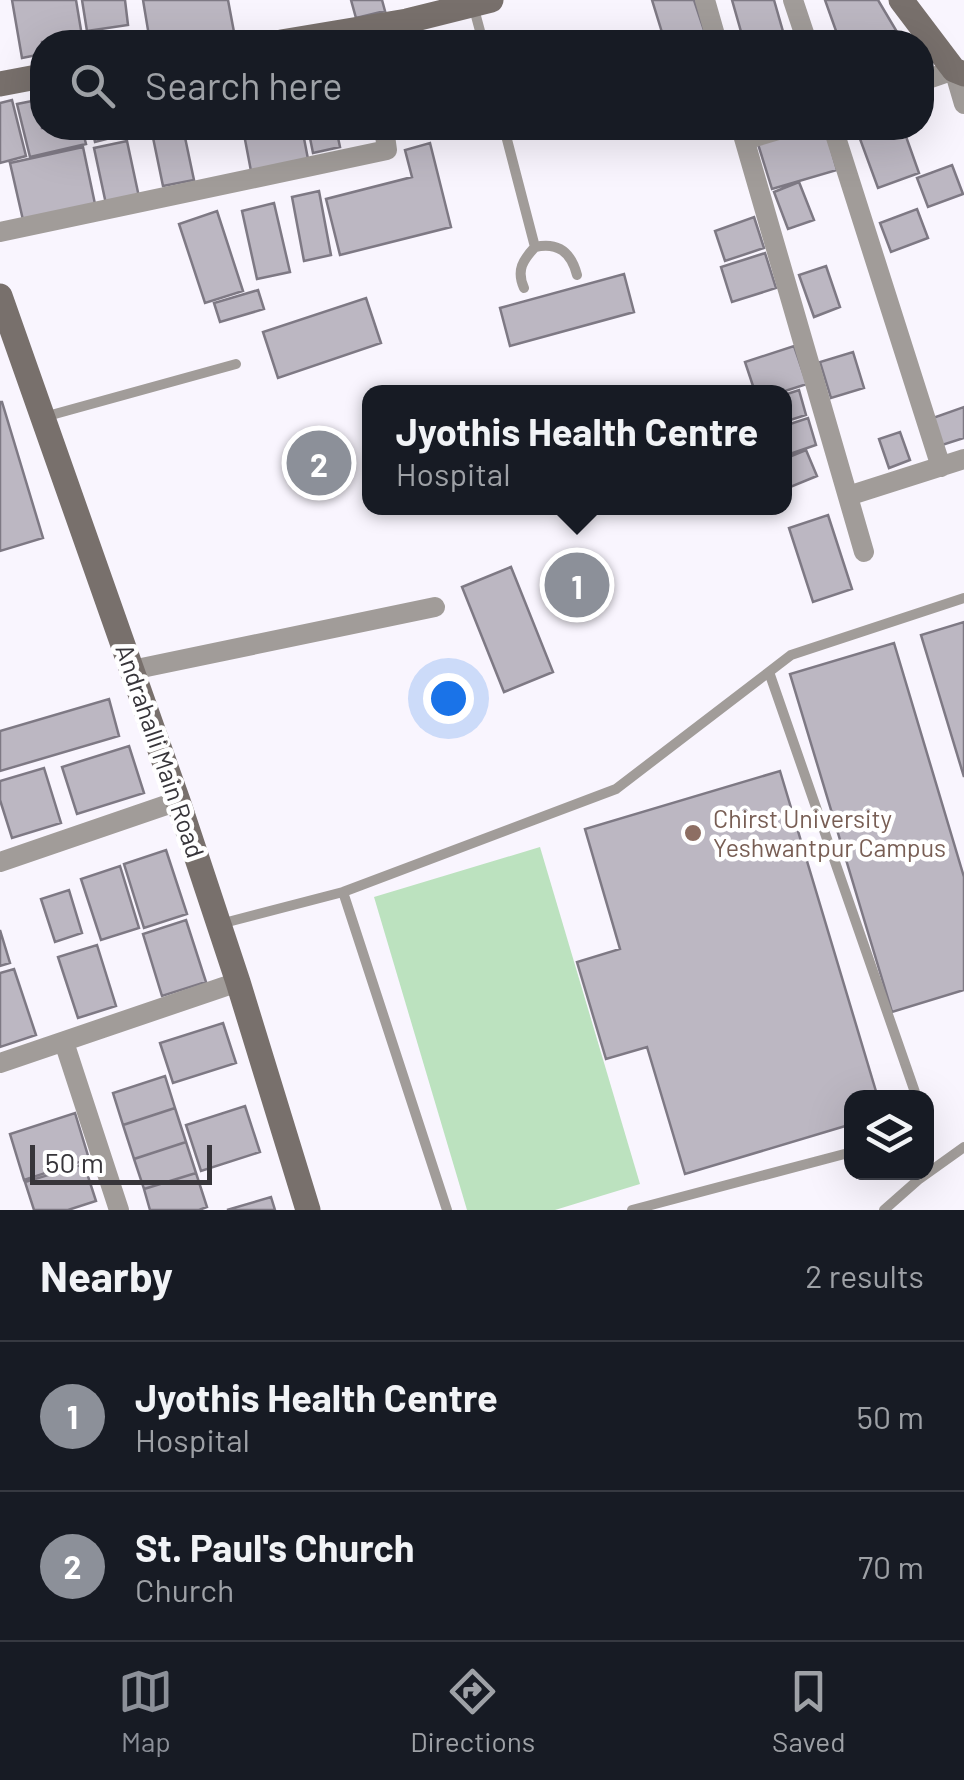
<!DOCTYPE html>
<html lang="en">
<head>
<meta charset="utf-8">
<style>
	body { margin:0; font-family:Barlow,sans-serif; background:#242831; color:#f1f3f6 }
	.controls { position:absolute; right:30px; bottom:30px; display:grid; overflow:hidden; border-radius:20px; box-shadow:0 10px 40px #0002 }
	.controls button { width:90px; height:90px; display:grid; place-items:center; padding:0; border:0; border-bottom:2px solid #363941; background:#171b24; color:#f1f3f6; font:50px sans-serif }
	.scale { position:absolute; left:30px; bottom:25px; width:182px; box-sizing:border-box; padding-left:10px; border:5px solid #37353a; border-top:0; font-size:28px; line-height:35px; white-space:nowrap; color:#37353a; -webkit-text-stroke:8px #fff; paint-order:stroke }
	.you { position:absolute; left:448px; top:698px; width:35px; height:35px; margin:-25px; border:8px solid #fff; border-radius:50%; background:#1a73e8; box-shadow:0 0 0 15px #1a73e833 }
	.badge { display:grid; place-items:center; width:65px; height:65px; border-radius:50%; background:#8c9099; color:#fff; font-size:32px; font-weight:700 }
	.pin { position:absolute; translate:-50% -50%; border:5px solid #fff; box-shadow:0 2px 10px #0006 }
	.popup { position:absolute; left:362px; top:385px; width:430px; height:130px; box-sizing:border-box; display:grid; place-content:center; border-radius:20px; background:#171b24; filter:drop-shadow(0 2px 8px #0005); font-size:32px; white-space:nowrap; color:#9ea1a6 }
	.popup b { font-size:38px; color:#f1f3f6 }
	.popup::after { content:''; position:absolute; left:50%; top:100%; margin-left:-20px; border:20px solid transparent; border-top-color:#171b24 }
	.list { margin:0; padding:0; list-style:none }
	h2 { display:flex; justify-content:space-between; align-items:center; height:130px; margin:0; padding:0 40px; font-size:42px }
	h2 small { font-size:32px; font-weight:400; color:#9ea1a6 }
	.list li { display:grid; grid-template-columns:65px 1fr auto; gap:30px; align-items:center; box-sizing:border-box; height:150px; padding:0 40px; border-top:2px solid #363941 }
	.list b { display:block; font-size:38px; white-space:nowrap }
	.list p { margin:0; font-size:32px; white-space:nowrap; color:#9ea1a6 }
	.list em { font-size:32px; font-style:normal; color:#9ea1a6 }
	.icon { flex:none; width:55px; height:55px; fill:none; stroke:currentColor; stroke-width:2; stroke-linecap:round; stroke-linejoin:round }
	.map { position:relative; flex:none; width:964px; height:1210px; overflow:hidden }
	.search { position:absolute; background:#171b24; box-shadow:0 10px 40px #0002; left:30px; right:30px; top:30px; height:110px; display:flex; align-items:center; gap:25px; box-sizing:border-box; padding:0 35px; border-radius:40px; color:#9ea1a6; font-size:38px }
	.sheet { height:430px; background:#171b24 }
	nav { display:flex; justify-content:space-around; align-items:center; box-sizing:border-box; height:140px; border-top:2px solid #363941; background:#171b24; font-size:28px; color:#9ea1a6 }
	nav a { display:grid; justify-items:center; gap:5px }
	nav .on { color:#8c9099 }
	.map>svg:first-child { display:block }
</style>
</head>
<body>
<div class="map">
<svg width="964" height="1210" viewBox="0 0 964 1210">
	<rect width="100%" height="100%" fill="#f9f5fe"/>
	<path fill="#bce2bf" d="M540 847 640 1184 555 1210H467L374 897Z"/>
	<path fill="#bcb7c2" stroke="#7e7984" stroke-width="2.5" d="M12 0H76L83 42H42V54L22 58Z
		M82 0H125L128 25 87 31Z
		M143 0H228L234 32 179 42H150Z
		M351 0H382L385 11 356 18Z
		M652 0H694L708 42H665Z
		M732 0H774L786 42H744Z
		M825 0H878L903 42H840Z
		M42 99V128H82L86 144 30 157 17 104Z
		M12 100 26 156 0 163V103Z
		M92 128H141L142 130 95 142Z
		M151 128H183L194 180 163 186Z
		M252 128H302L308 159 251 171 243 129Z
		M308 128H336L340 147 313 153Z
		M813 128H825L837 170 772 189 758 144Z
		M856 128H903L919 173 878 188Z
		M127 141 139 197 106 204 94 148Z
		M430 143 451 227 340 255 326 199 412 177 405 150Z
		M83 147 95 204 23 220 10 163Z
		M952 165 963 194 928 207 917 178Z
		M799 182 814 220 788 229 774 192Z
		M319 191 331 255 304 261 292 197Z
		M274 203 290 272 257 279 242 211Z
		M917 209 928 238 891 252 880 223Z
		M217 211 243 291 205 303 179 224Z
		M754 217 764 248 725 261 715 231Z
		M765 253 776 288 732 302 721 267Z
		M826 266 840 307 814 317 799 275Z
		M624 274 634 312 510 346 500 308Z
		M258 290 264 309 220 322 214 303Z
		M366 298 381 343 278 378 263 332Z
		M794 346 807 384 782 392H755L745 362Z
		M853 352 864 388 831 398 820 362Z
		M799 390 806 415 784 422V395Z
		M0 402H2L43 538 0 551Z
		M964 407V438L939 446 930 419Z
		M808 418 816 445 784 456V426Z
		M900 432 910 460 889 468 879 439Z
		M806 450 817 476 788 488 784 479V459Z
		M828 515 852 589 813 602 789 528Z
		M511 567 553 672 504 692 462 587Z
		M964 622V777L921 635Z
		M894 643 964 877V990L892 1012 790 674Z
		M109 699 119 736 0 771V731Z
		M129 746 144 793 77 814 62 767Z
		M44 768 61 823 12 838 0 800V781Z
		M780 771 878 1098H852V1124L685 1174 647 1047 606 1059 577 962 620 949 585 829Z
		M166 850 187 914 144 928 124 864Z
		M120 866 139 928 101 940 81 879Z
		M69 890 82 933 55 942 41 899Z
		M186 920 206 982 162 996 143 934Z
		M0 930 10 963 0 966Z
		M97 945 116 1006 78 1018 58 957Z
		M14 969 36 1035 0 1047V973Z
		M223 1023 236 1063 173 1083 160 1043Z
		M165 1076 175 1108 123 1125 113 1093Z
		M245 1106 260 1152 201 1171 186 1125Z
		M175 1108 186 1142 134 1159 123 1125Z
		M75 1113 89 1159 24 1180 10 1134Z
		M186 1142 196 1173 144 1189 134 1159Z
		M84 1164 96 1201 68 1210H34L25 1182Z
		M196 1173 207 1207 199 1210H150L144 1189Z
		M271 1197 275 1210H227Z"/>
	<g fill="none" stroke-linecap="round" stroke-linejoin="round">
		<path stroke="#a19c99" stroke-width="10" d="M473 5 483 42
			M504 128 535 247C558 242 571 252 577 275
			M524 288C516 270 523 260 535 247
			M44 417 236 364
			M769 672 917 1098
			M343 892 447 1210
			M220 924 343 892 616 789 791 655 964 598
			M632 1210 852 1152
			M884 1210 918 1180 964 1147"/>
		<path stroke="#a19c99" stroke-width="20" d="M705 0 717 42
			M793 0 807 42
			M922 81 954 70 964 104
			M741 128 864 552
			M833 128 941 467
			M745 140 785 128
			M0 232 387 150 384 128
			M848 496 964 459
			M132 670 435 607
			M0 862 178 801
			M64 1042 119 1210
			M0 1063 238 982"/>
		<path stroke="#78706c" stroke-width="25" d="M901 0 954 70 964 74
			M281 42 407 21 491 0
			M0 84 42 76
			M0 296 178 801 238 982 308 1210"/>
	</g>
	<circle fill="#8d6e63" stroke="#fff" stroke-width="4" cx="693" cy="833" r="10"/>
	<g text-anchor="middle" stroke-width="9" stroke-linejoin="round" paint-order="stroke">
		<g font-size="25" fill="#37353a" stroke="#fff">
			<text transform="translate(160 751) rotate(71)" y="9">Andrahalli Main Road</text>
		</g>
		<g font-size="25" fill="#785e54" stroke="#fff" text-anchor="start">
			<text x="713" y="828">Chirst University<tspan x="713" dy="29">Yeshwantpur Campus</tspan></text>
		</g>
	</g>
</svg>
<div class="controls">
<button><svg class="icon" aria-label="layers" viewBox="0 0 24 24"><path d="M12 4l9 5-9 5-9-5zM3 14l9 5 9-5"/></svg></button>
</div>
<div class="scale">50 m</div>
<div class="you"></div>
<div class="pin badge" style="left:577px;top:585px">1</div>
<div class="popup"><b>Jyothis Health Centre</b>Hospital</div>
<div class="pin badge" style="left:319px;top:463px">2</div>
<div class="search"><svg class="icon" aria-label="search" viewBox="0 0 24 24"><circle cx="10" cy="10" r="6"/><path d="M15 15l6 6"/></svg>Search here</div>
</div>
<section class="sheet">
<h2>Nearby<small>2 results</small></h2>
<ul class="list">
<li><span class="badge">1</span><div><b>Jyothis Health Centre</b><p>Hospital</p></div><em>50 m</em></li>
<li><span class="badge">2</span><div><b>St. Paul's Church</b><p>Church</p></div><em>70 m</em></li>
</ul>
</section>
<nav>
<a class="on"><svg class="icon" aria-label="map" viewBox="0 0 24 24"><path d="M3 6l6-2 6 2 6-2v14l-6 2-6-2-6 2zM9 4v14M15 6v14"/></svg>Map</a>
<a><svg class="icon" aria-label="directions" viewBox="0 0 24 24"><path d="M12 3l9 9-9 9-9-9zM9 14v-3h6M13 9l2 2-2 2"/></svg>Directions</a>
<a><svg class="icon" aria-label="saved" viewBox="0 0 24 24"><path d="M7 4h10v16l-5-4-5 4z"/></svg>Saved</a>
</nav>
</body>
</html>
